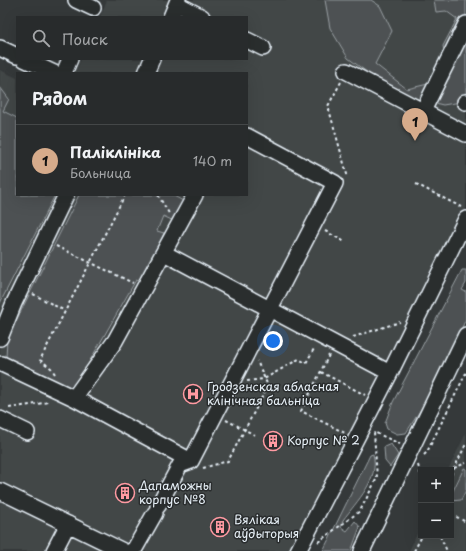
<!DOCTYPE html>
<html lang="ru">
<head>
<meta charset="utf-8">
<style>
	body { margin:0; font-family:"Playpen Sans",sans-serif; background:#343738; color:#f1f3f6 }
	.controls { position:absolute; right:12px; bottom:12px; display:grid; overflow:hidden; border-radius:0px; box-shadow:0 4px 16px #0002 }
	.controls button { width:36px; height:36px; display:grid; place-items:center; padding:0; border:0; border-bottom:1px solid #444748; background:#282b2c; color:#f1f3f6; font:20px sans-serif }
	.you { position:absolute; left:273px; top:341px; width:14px; height:14px; margin:-10px; border:3px solid #fff; border-radius:50%; background:#1a73e8; box-shadow:0 0 0 6px #1a73e833 }
	.badge { display:grid; place-items:center; width:26px; height:26px; border-radius:50%; background:#d6ab8b; color:#111; font-size:13px; font-weight:700 }
	.pin { position:absolute; translate:-50% -33px; filter:drop-shadow(0 1px 2px #0008) }
	.pin::after { content:''; position:absolute; top:21px; width:14px; height:12px; background:inherit; clip-path:polygon(0 0,100% 0,50% 100%) }
	.list { margin:0; padding:0; list-style:none }
	h2 { display:flex; justify-content:space-between; align-items:center; height:52px; margin:0; padding:0 16px; font-size:17px }
	h2 small { font-size:13px; font-weight:400; color:#a5a7a9 }
	.list li { display:grid; grid-template-columns:26px 1fr auto; gap:12px; align-items:center; box-sizing:border-box; height:72px; padding:0 16px; border-top:1px solid #444748 }
	.list b { display:block; font-size:15px; white-space:nowrap }
	.list p { margin:0; font-size:13px; white-space:nowrap; color:#a5a7a9 }
	.list em { font-size:13px; font-style:normal; color:#a5a7a9 }
	.icon { flex:none; width:22px; height:22px; fill:none; stroke:currentColor; stroke-width:2; stroke-linecap:round; stroke-linejoin:round }
	.map { position:relative; flex:none; width:466px; height:551px; overflow:hidden }
	.search { position:absolute; background:#282b2c; box-shadow:0 4px 16px #0002; left:16px; top:16px; width:232px; height:44px; display:flex; align-items:center; gap:10px; box-sizing:border-box; padding:0 14px; border-radius:0px; color:#a5a7a9; font-size:15px }
	.panel { position:absolute; background:#282b2c; box-shadow:0 4px 16px #0002; left:16px; top:72px; width:232px; height:124px; border-radius:0px }
	.map>svg:first-child { display:block }
</style>
</head>
<body>
<div class="map">
<svg width="466" height="551" viewBox="0 0 466 551">
	<rect width="100%" height="100%" fill="#35393a"/>
	<filter id="ink" filterUnits="userSpaceOnUse"><feTurbulence type="fractalNoise" baseFrequency=".025" numOctaves="2"/><feDisplacementMap in="SourceGraphic" scale="8" xChannelSelector="R" yChannelSelector="G"/><feConvolveMatrix kernelMatrix="1 2 1 2 8 2 1 2 1" color-interpolation-filters="sRGB"/></filter>
	<g filter="url(#ink)">
		<path fill="#424647" d="M107 0H466V237L307 551H0V70L17 78V195H247V73H74L81 59H247V17H100Z
			M466 433V551H409L421 526V536H451V470H448Z"/>
		<path fill="#4d5152" stroke="#9aa1a5" d="M325 0H371L380 6 392 31 375 64 407 89 449 79 443 46 457 19 446 11 436 12 434 0H466V98L461 102 443 105 395 93 348 58 330 28Z
			M0 87 9 99 3 111 17 118V195H55L0 303Z
			M79 195H172L187 203 176 222 163 216 157 231 164 233 162 238 165 240 143 283 136 280 72 392 6 358 7 339Z
			M462 270H466V283L462 290 466 292V319L428 398 406 433 397 434 387 429 385 423 393 402Z
			M391 444 398 455 390 467 385 461 384 447Z
			M373 454C380 479 357 501 343 520L341 527 347 531 355 521 360 527 351 551H323L370 455Z
			M464 468 466 469V490L461 500 451 501V495Z"/>
		<g fill="none" stroke-linecap="round" stroke-linejoin="round">
			<g stroke="#e8f1f8" stroke-width="18">
				<path id="minor" d="M76 0 93 8
					M177 4 202 17
					M171 17 178 0
					M247 40 263 48
					M0 48 17 56
					M24 59 54 73
					M346 71 466 134
					M64 73 70 59
					M146 73 152 59
					M465 102H466
					M423 111 466 24
					M164 253 390 373
					M0 338 14 303 66 195
					M2 364 74 398 191 461
					M74 398 115 341 195 195
					M0 419 27 432
					M0 491 123 551
					M158 506 180 465 191 461 335 183 247 136
					M54 551 68 524
					M131 551 134 550 155 513
					M298 551 390 373 466 219
					M362 551 466 335"/>
			</g>
			<path stroke="#e8f1f8" stroke-width="2" stroke-dasharray="3 3" stroke-linecap="butt" d="M341 82 328 106 348 178
				M416 184 461 207
				M158 195 170 215
				M325 231 345 242
				M56 246 133 283
				M33 294 65 311
				M353 337 400 322
				M329 355 301 411 345 433
				M321 372 365 395
				M55 374 51 368 40 360 125 195
				M247 381 264 379 299 359 306 363 315 347
				M9 408 50 402
				M226 420 255 435
				M424 455 427 452 466 373
				M418 465 421 476
				M203 468 228 461 268 386 257 361
				M454 468 466 463
				M451 475 466 444
				M451 514 466 522
				M440 536 447 551
				M318 542 360 511 377 478 374 432 400 444
				M414 551 422 536"/>
			<use href="#minor" stroke="#2a2d2e" stroke-width="15"/>
		</g>
	</g>
	<defs>
		<g id="hospital-ring" transform="scale(1)"><circle r="9.5" fill="#2a2d2e" stroke="#ff9aa2" stroke-width="1.5"/><path d="M-5-5h3v3.5h4V-5h3V5h-3V1.5h-4V5h-3Z" fill="#ff9aa2"/></g>
		<g id="building-ring" transform="scale(1)"><circle r="9.5" fill="#2a2d2e" stroke="#ff9aa2" stroke-width="1.5"/><path d="M-4-6H4V6H1V3H-1V6H-4ZM-2.5-4.3h1.7v1.8h-1.7ZM.8-4.3h1.7v1.8H.8ZM-2.5-1h1.7V.8h-1.7ZM.8-1h1.7V.8H.8Z" fill="#ff9aa2"/></g>
	</defs>
	<g fill-rule="evenodd">
		<use href="#hospital-ring" x="193" y="394"/>
		<use href="#building-ring" x="273" y="441"/>
		<use href="#building-ring" x="125" y="493"/>
		<use href="#building-ring" x="220" y="527"/>
	</g>
	<g text-anchor="middle" stroke-width="3" stroke-linejoin="round" paint-order="stroke">
		<g font-size="12" fill="#e8f1f8" stroke="#2a2d2e" text-anchor="start">
			<text x="207" y="391">Гродзенская абласная<tspan x="207" dy="14">клінічная бальніца</tspan></text>
			<text x="287" y="445">Корпус № 2</text>
			<text x="139" y="490">Дапаможны<tspan x="139" dy="14">корпус №8</tspan></text>
			<text x="234" y="524">Вялікая<tspan x="234" dy="14">аўдыторыя</tspan></text>
		</g>
	</g>
</svg>
<div class="controls">
<button>+</button>
<button>−</button>
</div>
<div class="you"></div>
<div class="pin badge" style="left:415px;top:141px">1</div>
<div class="search"><svg class="icon" aria-label="search" viewBox="0 0 24 24"><circle cx="10" cy="10" r="6"/><path d="M15 15l6 6"/></svg>Поиск</div>
<section class="panel">
<h2>Рядом<small></small></h2>
<ul class="list">
<li><span class="badge">1</span><div><b>Паліклініка</b><p>Больница</p></div><em>140 m</em></li>
</ul>
</section>
</div>
</body>
</html>
